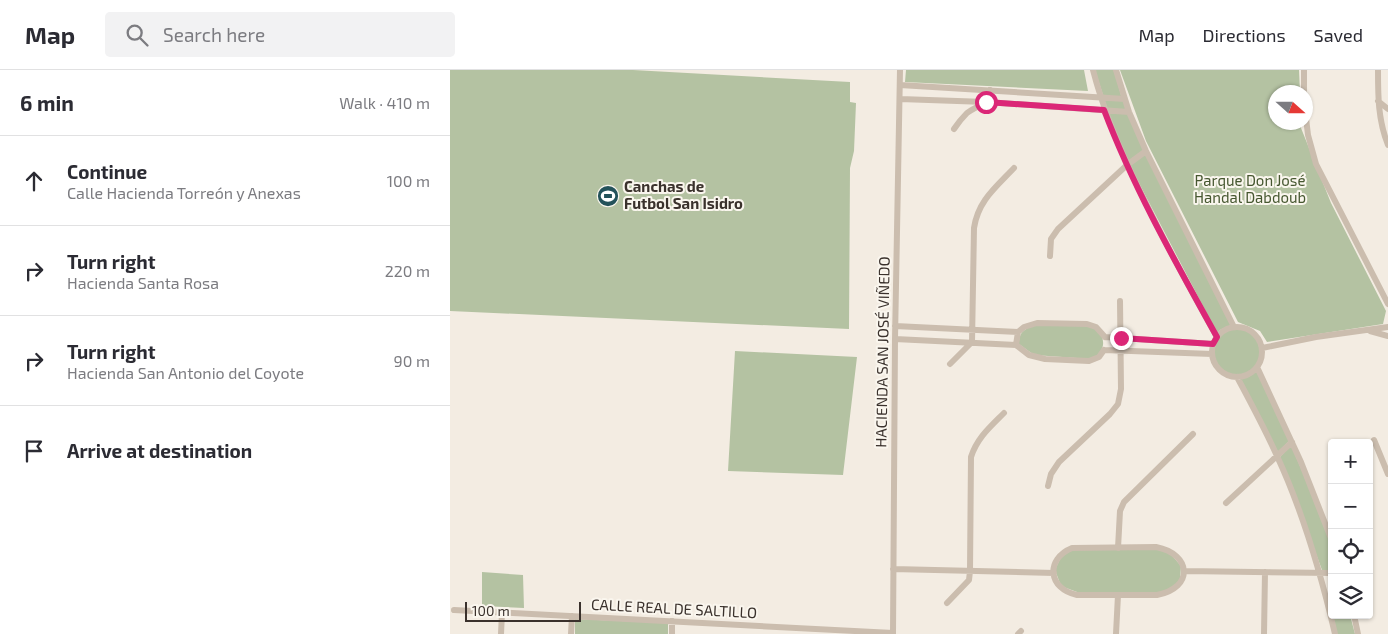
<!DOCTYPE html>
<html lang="en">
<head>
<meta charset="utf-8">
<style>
	body { margin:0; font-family:"Exo 2",sans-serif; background:#f2f2f3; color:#2b2b33 }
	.controls { position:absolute; right:15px; bottom:15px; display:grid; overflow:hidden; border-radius:5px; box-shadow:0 1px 4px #0004 }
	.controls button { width:45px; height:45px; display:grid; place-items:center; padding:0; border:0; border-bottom:1px solid #e1e1e2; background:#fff; color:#2b2b33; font:25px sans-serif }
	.compass { position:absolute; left:818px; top:15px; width:45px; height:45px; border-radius:50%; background:#fff; box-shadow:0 1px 4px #0004; rotate:111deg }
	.scale { position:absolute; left:15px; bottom:12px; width:116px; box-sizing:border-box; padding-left:5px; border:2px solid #3a312c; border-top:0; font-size:14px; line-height:18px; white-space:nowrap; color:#3a312c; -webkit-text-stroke:4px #faf6ee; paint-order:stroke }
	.stop { position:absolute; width:15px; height:15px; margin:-11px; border:4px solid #db2777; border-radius:50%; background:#fff }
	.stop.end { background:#db2777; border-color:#fff; box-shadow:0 1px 5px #0008 }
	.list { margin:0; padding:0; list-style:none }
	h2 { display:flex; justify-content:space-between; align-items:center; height:65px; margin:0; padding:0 20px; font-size:21px }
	h2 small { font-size:16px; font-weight:400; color:#7c7c81 }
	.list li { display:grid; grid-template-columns:32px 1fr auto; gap:15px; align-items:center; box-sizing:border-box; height:90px; padding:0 20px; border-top:1px solid #e1e1e2 }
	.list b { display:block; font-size:19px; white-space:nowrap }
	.list p { margin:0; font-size:16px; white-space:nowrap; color:#7c7c81 }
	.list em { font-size:16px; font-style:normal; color:#7c7c81 }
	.icon { flex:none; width:28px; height:28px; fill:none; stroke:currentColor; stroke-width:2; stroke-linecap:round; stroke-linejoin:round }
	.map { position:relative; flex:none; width:938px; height:564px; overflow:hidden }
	header { display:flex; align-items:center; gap:30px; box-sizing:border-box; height:70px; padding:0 25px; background:#fff; border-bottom:1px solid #e1e1e2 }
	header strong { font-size:24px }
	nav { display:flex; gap:28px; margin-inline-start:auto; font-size:18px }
	.search { width:350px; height:45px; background:#f2f2f3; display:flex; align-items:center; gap:12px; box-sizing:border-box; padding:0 18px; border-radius:5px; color:#7c7c81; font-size:19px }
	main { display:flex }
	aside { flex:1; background:#fff }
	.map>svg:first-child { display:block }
</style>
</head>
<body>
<header>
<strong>Map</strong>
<div class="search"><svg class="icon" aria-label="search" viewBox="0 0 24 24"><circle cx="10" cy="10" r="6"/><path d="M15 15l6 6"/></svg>Search here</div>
<nav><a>Map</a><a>Directions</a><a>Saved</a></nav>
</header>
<main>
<aside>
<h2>6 min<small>Walk · 410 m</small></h2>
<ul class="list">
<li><svg class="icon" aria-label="ahead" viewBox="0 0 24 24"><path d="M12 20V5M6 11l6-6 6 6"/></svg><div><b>Continue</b><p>Calle Hacienda Torreón y Anexas</p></div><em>100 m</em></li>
<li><svg class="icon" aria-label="right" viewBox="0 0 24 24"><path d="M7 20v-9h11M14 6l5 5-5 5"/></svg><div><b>Turn right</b><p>Hacienda Santa Rosa</p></div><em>220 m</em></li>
<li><svg class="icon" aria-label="right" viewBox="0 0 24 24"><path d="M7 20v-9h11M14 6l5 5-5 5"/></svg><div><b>Turn right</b><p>Hacienda San Antonio del Coyote</p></div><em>90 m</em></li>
<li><svg class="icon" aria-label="arrive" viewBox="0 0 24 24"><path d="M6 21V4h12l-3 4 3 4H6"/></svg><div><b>Arrive at destination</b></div></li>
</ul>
</aside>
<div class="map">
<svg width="938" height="564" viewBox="0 0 938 564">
	<rect width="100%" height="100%" fill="#f3ece2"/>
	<path fill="#b4c2a2" d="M0 0H183L400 12V32L406 33 404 81 400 98 399 259 0 241Z
		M456 0H634L638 21 455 12Z
		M645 0H664L671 25 781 255 770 260 767 263 678 92 659 44Z
		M670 0H849L850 22H826V52L851 53V58L881 133 936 241 933 254 817 272 810 261 788 252 696 71Z
		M587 254C605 254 656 247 653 275 652 282 647 287 641 289L584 285 569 274C569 260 576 259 587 254Z
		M764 282a23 23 0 1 1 46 0a23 23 0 1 1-46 0Z
		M285 281 407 287 393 405 278 401Z
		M807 300 839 371 828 382 790 309 800 306Z
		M841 375 870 443 882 478V500H872L830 387Z
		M707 479 719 482 731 496 730 511 722 519 707 524 627 522 611 516 605 500 611 487 622 480Z
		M32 502 73 505 74 538 32 536Z
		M882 545H900L905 564H887Z
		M125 549 218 553V564H125Z"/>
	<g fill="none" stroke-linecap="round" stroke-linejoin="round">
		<path stroke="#cbbdae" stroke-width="6" d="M643 0C654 43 671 82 690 121 714 171 740 219 767 267
			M666 0 679 42 696 81 784 257
			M854 0V22
			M928 0C928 26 928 50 938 75
			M450 15 675 29
			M450 29 536 32 679 42
			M928 31 938 39
			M856 48 858 65 866 94 938 234
			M504 59C508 53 512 48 517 43 527 35 539 35 540 20
			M600 186 601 169 608 159 677 95 696 81
			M445 256 568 262 574 257 587 253 637 254 646 257 655 267
			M762 282a25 25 0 1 1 50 0a25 25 0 1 1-50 0Z
			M920 261 938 266
			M568 262 566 275 579 285 595 289 639 291 649 287 654 280
			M655 267 763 274
			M445 269 566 275
			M812 278 866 267 938 257
			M654 280 762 284
			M500 294 522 272 524 158C528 131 545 118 564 98
			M807 297 851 392 882 471
			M787 307C801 333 815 359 827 386 853 442 871 504 885 564
			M924 370 938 404
			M598 416 601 404 609 392 660 344 668 334 671 319 670 231
			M776 433 842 372
			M706 477C742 484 744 518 707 525H627C598 519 595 489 622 478Z
			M668 478 670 441 674 432 743 364
			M443 499 604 503
			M735 501 882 503
			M497 533 519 510 520 501 521 387C527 368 540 357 554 343
			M4 540 443 563
			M904 545 908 564
			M51 564 52 543
			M121 564 122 546
			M222 564V551
			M443 564 445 269 450 0
			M568 564 571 561
			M666 564 668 525
			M814 564 815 502"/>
	</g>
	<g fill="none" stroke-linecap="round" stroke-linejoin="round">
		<path stroke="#db2777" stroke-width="6" d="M536 32 654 40C684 119 726 193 767 267L763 274 671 268"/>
	</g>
	<defs>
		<g id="stadium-disc" transform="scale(1.125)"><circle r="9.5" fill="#23525a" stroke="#faf6ee"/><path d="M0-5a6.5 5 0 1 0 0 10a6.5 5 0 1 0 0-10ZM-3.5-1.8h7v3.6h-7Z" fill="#fff"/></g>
	</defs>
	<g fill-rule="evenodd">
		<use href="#stadium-disc" x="158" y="126"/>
	</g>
	<g text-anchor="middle" stroke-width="4" stroke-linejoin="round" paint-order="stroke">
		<g font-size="15" fill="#465730" stroke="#faf6ee">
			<text x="800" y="116">Parque Don José<tspan x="800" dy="17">Handal Dabdoub</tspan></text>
		</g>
		<g font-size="15" font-weight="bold" fill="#3a312c" stroke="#faf6ee" text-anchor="start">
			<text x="174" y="122">Canchas de<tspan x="174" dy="17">Futbol San Isidro</tspan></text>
		</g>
		<g font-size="15" fill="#3a312c" stroke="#faf6ee">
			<text transform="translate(433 282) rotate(-89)" y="5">HACIENDA SAN JOSÉ VIÑEDO</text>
			<text transform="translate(224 539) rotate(3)" y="5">CALLE REAL DE SALTILLO</text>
		</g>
	</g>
</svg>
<div class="controls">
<button>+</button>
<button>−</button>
<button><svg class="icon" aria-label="locate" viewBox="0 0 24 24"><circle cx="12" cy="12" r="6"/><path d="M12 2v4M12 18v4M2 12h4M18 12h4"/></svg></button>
<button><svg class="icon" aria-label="layers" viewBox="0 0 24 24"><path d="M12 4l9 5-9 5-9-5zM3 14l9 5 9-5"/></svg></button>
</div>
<svg class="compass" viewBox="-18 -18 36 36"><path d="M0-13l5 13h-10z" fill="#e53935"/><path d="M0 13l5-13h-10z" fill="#7c7c81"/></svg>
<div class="scale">100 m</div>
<div class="stop" style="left:536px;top:32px"></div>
<div class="stop end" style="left:671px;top:268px"></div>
</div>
</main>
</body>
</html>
